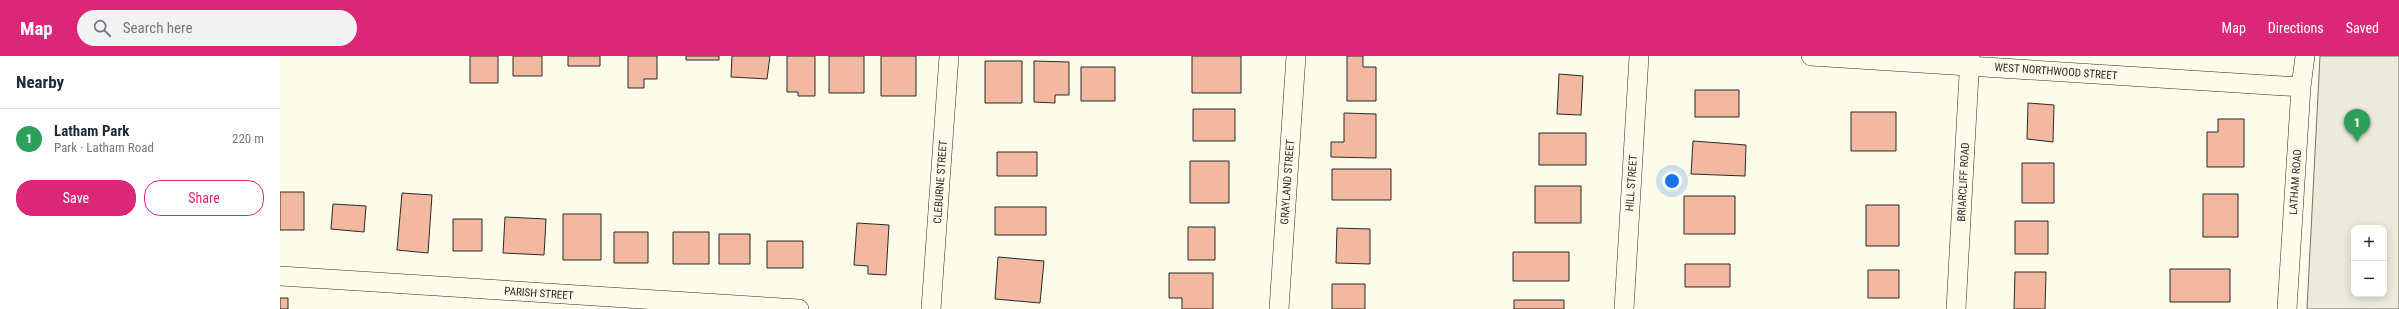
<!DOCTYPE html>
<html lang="en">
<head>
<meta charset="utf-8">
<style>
	body { margin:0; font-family:"Roboto Condensed",sans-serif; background:#f2f2f3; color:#1f2937 }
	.controls { position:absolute; right:12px; bottom:12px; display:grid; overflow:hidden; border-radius:8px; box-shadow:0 2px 10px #0003 }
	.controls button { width:36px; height:36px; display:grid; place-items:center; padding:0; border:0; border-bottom:1px solid #e0e1e3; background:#fff; color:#1f2937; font:20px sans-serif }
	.you { position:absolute; left:1392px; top:125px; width:14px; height:14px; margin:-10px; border:3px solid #fff; border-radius:50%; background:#1a73e8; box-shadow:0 0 0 6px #1a73e833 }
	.badge { display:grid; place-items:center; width:26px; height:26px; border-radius:50%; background:#db2777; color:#fff; font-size:13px; font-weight:700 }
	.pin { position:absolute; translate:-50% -33px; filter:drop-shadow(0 1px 2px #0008) }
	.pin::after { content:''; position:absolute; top:21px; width:14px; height:12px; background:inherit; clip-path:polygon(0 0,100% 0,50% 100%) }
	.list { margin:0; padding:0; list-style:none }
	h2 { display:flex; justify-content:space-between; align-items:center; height:52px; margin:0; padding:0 16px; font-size:17px }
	h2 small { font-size:13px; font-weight:400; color:#747a83 }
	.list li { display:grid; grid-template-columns:26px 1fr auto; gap:12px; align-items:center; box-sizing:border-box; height:60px; padding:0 16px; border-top:1px solid #e0e1e3 }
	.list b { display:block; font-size:15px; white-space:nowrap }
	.list p { margin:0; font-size:13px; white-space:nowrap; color:#747a83 }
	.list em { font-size:13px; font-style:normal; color:#747a83 }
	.actions { display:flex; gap:8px; padding:12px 16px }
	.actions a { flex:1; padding:9px 0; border:1px solid #db2777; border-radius:16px; text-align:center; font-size:14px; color:#db2777 }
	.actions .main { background:#db2777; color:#fff }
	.icon { flex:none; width:22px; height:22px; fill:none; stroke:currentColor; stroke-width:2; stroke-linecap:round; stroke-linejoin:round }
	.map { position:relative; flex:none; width:2119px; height:253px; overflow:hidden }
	header { display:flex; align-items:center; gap:24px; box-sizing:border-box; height:56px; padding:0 20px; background:#db2777; color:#fff }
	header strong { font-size:19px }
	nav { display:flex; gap:22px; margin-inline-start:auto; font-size:14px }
	.search { width:280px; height:36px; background:#f2f2f3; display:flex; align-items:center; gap:10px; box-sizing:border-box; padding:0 14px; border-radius:22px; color:#747a83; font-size:15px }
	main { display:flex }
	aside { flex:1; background:#fff }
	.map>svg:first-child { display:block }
</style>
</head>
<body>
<header>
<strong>Map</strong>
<div class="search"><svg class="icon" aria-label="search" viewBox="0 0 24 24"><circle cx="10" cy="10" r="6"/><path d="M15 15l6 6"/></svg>Search here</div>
<nav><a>Map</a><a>Directions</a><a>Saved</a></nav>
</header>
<main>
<aside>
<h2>Nearby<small></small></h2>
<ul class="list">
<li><span class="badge" style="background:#2e9e5b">1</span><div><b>Latham Park</b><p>Park · Latham Road</p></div><em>220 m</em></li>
</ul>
<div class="actions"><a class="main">Save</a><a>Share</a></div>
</aside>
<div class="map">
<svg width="2119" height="253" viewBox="0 0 2119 253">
	<rect width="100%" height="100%" fill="#fdfbea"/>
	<path fill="#ecebdb" stroke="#74746e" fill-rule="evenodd" d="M2040 0H2119V253H2027ZM2074 172H2104V238H2074Z"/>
	<path fill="#f2b8a0" stroke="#2b2b2b" d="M190 0H218V27H190Z
		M233 0H262V20H233Z
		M288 0H320V10H288Z
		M348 0H377V23H364V32H348Z
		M406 0H439V4H406Z
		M452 0H490L487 23 451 21Z
		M507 0H535V40H518V36H507Z
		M549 0H584V37H549Z
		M601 0H636V40H601Z
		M912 0H961V37H912Z
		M1067 0H1083V11H1096V45H1067Z
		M705 5H742V47H705Z
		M754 5 789 6V39H775V47L754 46Z
		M801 11H835V45H801Z
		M1279 18 1303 20 1301 59 1277 58Z
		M1415 34H1459V61H1415Z
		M1748 47 1774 49 1773 86 1747 83Z
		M913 53H955V85H913Z
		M1571 56H1616V95H1571Z
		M1064 57 1096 58V102L1051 101V86H1064Z
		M1938 63H1964V111H1927V76H1938Z
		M1259 77H1306V109H1259Z
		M1413 85 1466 89 1465 120 1411 118Z
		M717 96H757V120H717Z
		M910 105H949V147H910Z
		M1742 107H1774V147H1742Z
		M1052 113H1111V144H1052Z
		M1255 130H1301V167H1255Z
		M0 136H24V174H0Z
		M122 137 152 139 148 197 117 194Z
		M1923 138H1958V181H1923Z
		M1404 140H1455V178H1404Z
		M53 148 86 150 84 176 51 173Z
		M1586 149H1619V190H1586Z
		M715 151H766V179H715Z
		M283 158H321V204H283Z
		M225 161 266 163 264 199 223 197Z
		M173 163H202V195H173Z
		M1735 165H1768V198H1735Z
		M577 167 609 169 606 219 588 218V210L574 209Z
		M908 171H935V204H908Z
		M1057 172 1090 173V208L1056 207Z
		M334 176H368V207H334Z
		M393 176H429V208H393Z
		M439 178H470V208H439Z
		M487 185H523V212H487Z
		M1233 196H1289V225H1233Z
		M718 201 764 205 760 247 715 243Z
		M1405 208H1450V231H1405Z
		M1890 213H1950V246H1890Z
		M1588 214H1619V242H1588Z
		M1735 216H1766L1765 253H1734Z
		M889 217H933V253H902V242H889Z
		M1052 228H1085V253H1052Z
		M0 242H8V253H0Z
		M1234 244H1284V253H1234Z"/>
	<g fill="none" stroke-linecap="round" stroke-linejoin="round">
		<g stroke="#2b2b2b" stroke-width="20">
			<path id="minor" d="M1531 0 2021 31
				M0 220 519 253
				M651 253 669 0
				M999 253 1016 0
				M1344 253 1359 0
				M1676 253 1690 0
				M2007 253 2021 31 2025 0"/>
		</g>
		<use href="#minor" stroke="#fdfbea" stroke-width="19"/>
	</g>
	<g text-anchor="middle" stroke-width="3" stroke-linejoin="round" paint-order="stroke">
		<g font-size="11" fill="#2b2b2b" stroke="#fdfbea">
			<text transform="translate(1776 15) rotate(4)" y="4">WEST NORTHWOOD STREET</text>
			<text transform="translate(660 126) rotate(-86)" y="4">CLEBURNE STREET</text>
			<text transform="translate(1007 126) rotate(-86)" y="4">GRAYLAND STREET</text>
			<text transform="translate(1683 126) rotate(-87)" y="4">BRIARCLIFF ROAD</text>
			<text transform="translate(2015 126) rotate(-86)" y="4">LATHAM ROAD</text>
			<text transform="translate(1351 127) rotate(-86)" y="4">HILL STREET</text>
			<text transform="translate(259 237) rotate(4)" y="4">PARISH STREET</text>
		</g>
	</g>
</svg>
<div class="controls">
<button>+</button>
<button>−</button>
</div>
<div class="you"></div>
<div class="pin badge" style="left:2077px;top:86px;background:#2e9e5b">1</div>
</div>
</main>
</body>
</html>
